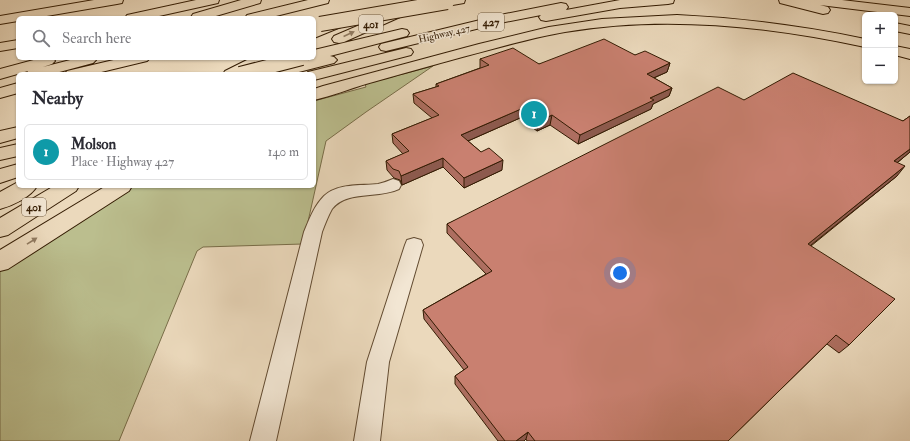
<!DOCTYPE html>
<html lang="en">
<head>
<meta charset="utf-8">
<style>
	body { margin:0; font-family:"IM FELL Double Pica",serif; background:#f2f2f3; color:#2b2b33 }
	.controls { position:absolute; right:12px; top:12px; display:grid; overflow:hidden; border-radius:6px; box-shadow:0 1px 3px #0004 }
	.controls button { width:36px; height:36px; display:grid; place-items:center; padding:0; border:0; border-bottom:1px solid #e1e1e2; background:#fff; color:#2b2b33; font:20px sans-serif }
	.you { position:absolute; left:620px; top:273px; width:14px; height:14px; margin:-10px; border:3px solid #fff; border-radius:50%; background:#1a73e8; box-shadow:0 0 0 6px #1a73e833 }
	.badge { display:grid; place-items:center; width:26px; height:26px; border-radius:50%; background:#8f2418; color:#fff; font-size:13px; font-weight:700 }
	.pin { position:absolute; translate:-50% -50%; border:2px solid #fff; box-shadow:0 1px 4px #0006 }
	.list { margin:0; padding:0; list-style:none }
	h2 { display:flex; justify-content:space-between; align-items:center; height:52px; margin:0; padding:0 16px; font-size:17px }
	h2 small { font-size:13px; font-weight:400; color:#7c7c81 }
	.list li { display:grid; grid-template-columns:26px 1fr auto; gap:12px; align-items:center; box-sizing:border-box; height:56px; margin:0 8px 8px; padding:0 8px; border:1px solid #e1e1e2; border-radius:6px }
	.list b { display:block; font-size:15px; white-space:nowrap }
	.list p { margin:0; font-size:13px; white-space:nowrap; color:#7c7c81 }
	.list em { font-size:13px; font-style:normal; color:#7c7c81 }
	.icon { flex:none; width:22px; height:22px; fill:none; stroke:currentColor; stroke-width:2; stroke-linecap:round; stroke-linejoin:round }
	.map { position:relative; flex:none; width:910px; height:441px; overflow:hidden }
	.search { position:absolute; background:#fff; box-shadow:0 1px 3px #0004; left:16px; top:16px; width:300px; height:44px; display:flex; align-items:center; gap:10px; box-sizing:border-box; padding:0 14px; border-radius:6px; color:#7c7c81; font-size:15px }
	.panel { position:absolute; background:#fff; box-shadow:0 1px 3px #0004; left:16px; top:72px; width:300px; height:116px; border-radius:6px }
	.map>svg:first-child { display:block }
</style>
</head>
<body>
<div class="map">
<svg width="910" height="441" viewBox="0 0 910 441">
	<rect width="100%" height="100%" fill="#ebd9bc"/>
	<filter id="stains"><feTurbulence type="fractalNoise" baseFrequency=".005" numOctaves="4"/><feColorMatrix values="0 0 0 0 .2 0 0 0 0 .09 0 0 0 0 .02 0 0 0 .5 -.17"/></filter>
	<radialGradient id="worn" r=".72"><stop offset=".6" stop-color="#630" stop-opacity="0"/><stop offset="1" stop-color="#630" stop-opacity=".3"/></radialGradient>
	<path fill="#bbbe8e" stroke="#786d48" d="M433 66 366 112 326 141 303 244 203 247 197 251 119 441H0V270L129 186H314V101L366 87 365 84Z"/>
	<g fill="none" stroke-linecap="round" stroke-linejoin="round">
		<g stroke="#624b31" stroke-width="2">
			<path id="minor" d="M393 179 399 181 401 185 399 189C377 199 347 190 332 209 328 216 325 224 322 232L276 441H250L304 232C309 220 314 206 324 196 338 183 360 186 378 184 383 183 388 181 393 179Z
				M414 238 421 240 423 245 389 362 380 441H354L367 362 405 245 407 240Z"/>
		</g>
		<g stroke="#341c03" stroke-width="2">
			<path id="major" d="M94 0H123L122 3 117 4 35 18H18V21L0 24V16Z"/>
		</g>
		<g stroke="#341c03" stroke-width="2">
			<path id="highway" d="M196 0H219L218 3 150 18H125L127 15Z
				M241 0H261L260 3 209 18 191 17 193 14Z
				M308 0H329L328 3 268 18H245L247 15Z
				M442 0H465L464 3 447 6 442 5 441 2Z
				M620 0H674L673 3 668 4 620 8 546 21 541 20 539 17 541 15 505 22 386 51 381 50 379 47 381 44 505 14 561 3 566 4 568 7 566 10Z
				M779 0H842L910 8V16L820 5 828 7 830 10 828 13 823 14 780 3Z
				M404 6 409 7 411 10 409 13 344 42 339 43 334 42 332 39 334 36Z
				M348 15 353 16 355 19 353 22 314 38V29Z
				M677 15C741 18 803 26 865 39V47C766 26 665 15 565 32 525 39 486 51 448 61 420 69 393 76 366 84 349 89 332 96 314 100V89L323 86 479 44 549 27 602 19Z
				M895 23 910 26V34L895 31Z
				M402 29 407 30 409 33 407 36 330 56 334 57 337 60 334 63 291 74H264L266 71 313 59 309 58H314V50Z
				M18 40V48L0 51V43Z
				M895 46 910 49V59L895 55Z
				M406 48 411 49 413 52 411 55 314 80V74H307L308 72Z
				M41 58H53L55 61 52 64 43 67 78 58H94L96 60 93 63 52 74H26L28 71 0 79V69Z
				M122 58H150L147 61 93 74H65L67 71Z
				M251 58H271L268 61 243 74H223L225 71Z
				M18 83V93L0 98V88Z
				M18 127V138L0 143V131Z
				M18 144V156L0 160V148Z
				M18 164V177L0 183V169Z
				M18 182V186H37C31 197 12 206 0 209V192Z
				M54 186H79L76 191 8 235 0 237V218Z
				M106 186H132L129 191 8 269 0 271V250Z"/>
		</g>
		<use href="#minor" fill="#f2e6d3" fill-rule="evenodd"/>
		<use href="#major" fill="#ebd9bc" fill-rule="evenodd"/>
		<use href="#highway" fill="#ebd9bc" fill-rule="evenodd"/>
		<g stroke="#341c03" stroke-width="16" stroke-linecap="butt">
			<path id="highway-bridge" d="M320 24 447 2
				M240 74 302 58"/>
		</g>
		<use href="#highway-bridge" stroke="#ebd9bc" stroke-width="14"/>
	</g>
	<path fill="#ad6e60" stroke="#341c03" d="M635 55 670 63 667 72 654 78 672 88 669 96 653 104 651 109 578 144 550 125 537 131 520 118 468 141 502 170 464 188 443 167 402 185 400 180 394 178 387 170 386 161 403 154 393 143 392 134 432 118 414 103 413 94 436 87V84L480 68V59L539 64Z
		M744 100 903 121 910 116V152L897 163V176L811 246 849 345 839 353 827 344 728 441H527L526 439 524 441H498L455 384V376L464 370 424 319 423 310 486 274 447 233V224Z"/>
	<path fill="#8d5a4e" stroke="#341c03" d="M670 63 667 72 644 82 647 74Z
		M672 88 669 96 653 104 651 109 578 144 580 135 650 98Z
		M521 109 520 118 461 144V135Z
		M552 115 550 125 537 131 538 122Z
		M910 149V152L887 171 894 161Z
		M443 158V167L402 185 401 176Z
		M503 160 502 170 464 188V178Z
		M905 166 897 176 801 253 808 244Z
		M528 432 526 439 524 441H516Z"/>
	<path fill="#c98070" stroke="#341c03" d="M604 39 635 55 645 51 670 63 647 74 672 88 650 98 654 100 580 135 552 115 538 122 521 109 461 135 481 152 489 148 503 160 464 178 443 158 401 176 399 171 393 169 386 161 409 151 392 134 439 115 413 94 439 86 436 84 489 65 480 59 513 48 539 64Z
		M793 73 903 121 910 116V149L894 161 905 166 808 244 895 299 849 345 836 335 728 441H535L528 432 516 441H505L455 376 468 367 423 310 492 271 447 224 718 87 744 100Z"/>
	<defs><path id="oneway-solid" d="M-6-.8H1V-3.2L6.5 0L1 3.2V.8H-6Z"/></defs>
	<g fill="#907a60">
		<use href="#oneway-solid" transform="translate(349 34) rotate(-25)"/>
		<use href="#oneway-solid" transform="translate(32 241) rotate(-32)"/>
	</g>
	<g text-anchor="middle" stroke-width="3" stroke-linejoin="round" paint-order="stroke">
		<g font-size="10" fill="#341c03" stroke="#f2e6d3">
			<text transform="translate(444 33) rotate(-13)" y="4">Highway 427</text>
		</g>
		<g fill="#f2e6d3" stroke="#6d5941" stroke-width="1">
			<rect x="478" y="13" width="26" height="18" rx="3"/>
			<rect x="359" y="15" width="24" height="18" rx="3"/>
			<rect x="22" y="198" width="24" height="18" rx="3"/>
		</g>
		<g font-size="11" font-weight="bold" fill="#341c03">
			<text x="491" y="26">427</text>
			<text x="371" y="28">401</text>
			<text x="34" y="211">401</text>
		</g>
	</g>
	<rect width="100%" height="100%" filter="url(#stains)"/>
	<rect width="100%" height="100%" fill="url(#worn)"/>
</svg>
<div class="controls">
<button>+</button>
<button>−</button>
</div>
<div class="you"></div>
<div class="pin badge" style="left:534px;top:114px;background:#0f9aa8">1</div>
<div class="search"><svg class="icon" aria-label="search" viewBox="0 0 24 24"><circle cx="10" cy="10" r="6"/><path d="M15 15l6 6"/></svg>Search here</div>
<section class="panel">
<h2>Nearby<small></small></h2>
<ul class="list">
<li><span class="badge" style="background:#0f9aa8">1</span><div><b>Molson</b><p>Place · Highway 427</p></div><em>140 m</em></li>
</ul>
</section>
</div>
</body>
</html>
